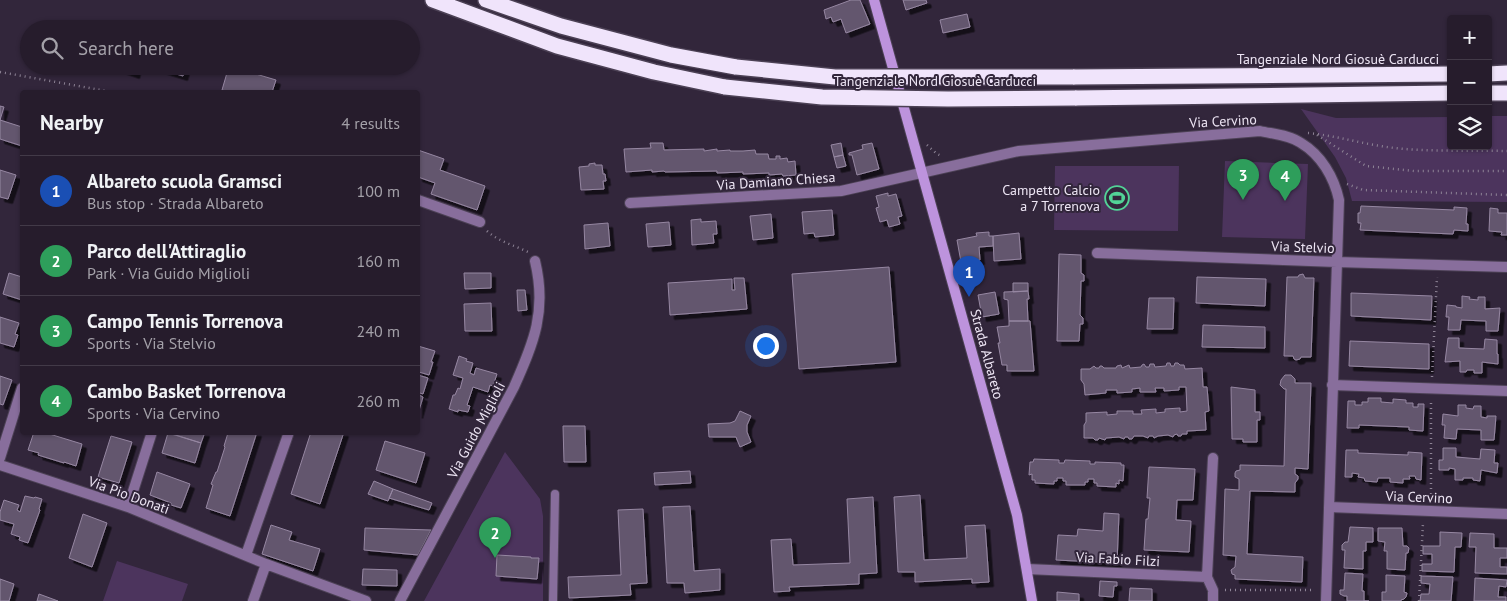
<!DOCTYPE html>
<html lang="en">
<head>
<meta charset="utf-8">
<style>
	body { margin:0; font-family:"PT Sans",sans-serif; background:#322938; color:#f1f3f6 }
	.controls { position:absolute; right:15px; top:15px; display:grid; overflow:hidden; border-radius:5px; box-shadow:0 1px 4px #0004 }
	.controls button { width:45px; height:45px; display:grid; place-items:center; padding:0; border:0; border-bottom:1px solid #423a48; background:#261c2c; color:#f1f3f6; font:25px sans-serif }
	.you { position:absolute; left:765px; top:345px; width:18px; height:18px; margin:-12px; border:4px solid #fff; border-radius:50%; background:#1a73e8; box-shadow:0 0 0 8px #1a73e833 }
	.badge { display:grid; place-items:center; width:32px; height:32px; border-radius:50%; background:#8bbbb9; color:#fff; font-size:16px; font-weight:700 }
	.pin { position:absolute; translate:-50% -41px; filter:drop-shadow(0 1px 2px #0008) }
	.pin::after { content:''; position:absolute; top:26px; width:18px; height:15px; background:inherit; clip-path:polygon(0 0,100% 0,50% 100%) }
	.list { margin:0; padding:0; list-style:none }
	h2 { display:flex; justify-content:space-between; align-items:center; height:65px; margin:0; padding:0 20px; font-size:21px }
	h2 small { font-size:16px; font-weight:400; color:#a4a1a9 }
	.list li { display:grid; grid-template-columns:32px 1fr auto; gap:15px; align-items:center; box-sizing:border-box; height:70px; padding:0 20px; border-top:1px solid #423a48 }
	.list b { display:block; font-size:19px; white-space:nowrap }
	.list p { margin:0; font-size:16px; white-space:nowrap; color:#a4a1a9 }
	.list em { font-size:16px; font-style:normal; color:#a4a1a9 }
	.icon { flex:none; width:28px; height:28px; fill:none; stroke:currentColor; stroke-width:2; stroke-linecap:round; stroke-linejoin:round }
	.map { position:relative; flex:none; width:1507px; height:601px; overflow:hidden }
	.search { position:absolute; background:#261c2c; box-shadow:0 1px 4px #0004; left:20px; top:20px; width:400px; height:55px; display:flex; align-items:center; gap:12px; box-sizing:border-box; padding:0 18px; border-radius:28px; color:#a4a1a9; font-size:19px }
	.panel { position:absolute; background:#261c2c; box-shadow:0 1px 4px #0004; left:20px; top:90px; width:400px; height:345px; border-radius:5px }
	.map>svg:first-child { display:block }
</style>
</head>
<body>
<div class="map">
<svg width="1507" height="601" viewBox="0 0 1507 601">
	<defs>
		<filter id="shadow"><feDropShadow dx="4.5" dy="4.5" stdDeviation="0" flood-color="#0009"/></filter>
	</defs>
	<rect width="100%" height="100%" fill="#32263b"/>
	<path fill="#4c345d" d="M1301 109 1336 118 1451 117V146H1488V116H1507V202L1352 201 1346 178 1335 157Z
		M1225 161 1308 164 1305 239 1222 237Z
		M1055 166H1179L1178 231 1054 230Z
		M505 452 540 499 543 516V601H424Z
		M117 561 188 584 182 601H103Z"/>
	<path fill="#63566e" stroke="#9687a2" filter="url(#shadow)" d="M851 0H860L870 24 846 33 841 19 833 22 831 17 826 19 824 10Z
		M903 0H926L927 3 906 10Z
		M967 14 970 27 943 33 940 20Z
		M112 66H137L135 74Z
		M151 66H186L183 76Z
		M229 66 276 80 272 92H275H230L222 90Z
		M0 106 4 107 0 120 22 127V146L0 139Z
		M650 143H663L664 150 704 149V151L717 149V151L730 150V151H743L755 150 756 154H768L769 159H776V156H780V159L787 158 788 162 795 161 796 175 783 176 782 174 769 175V173L743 174V172L717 173V171L665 172 664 171 652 172V170L626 172 624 149 651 148Z
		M841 143 843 155 834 157 831 145Z
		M872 143 879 169 857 175 852 155H849V153L863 149 862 145Z
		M418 150 444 159 440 170 485 186 477 210 431 194 435 183 418 177Z
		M843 155 846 166 837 168 834 157Z
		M595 163V165H602L603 174H605L606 181H603L604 189 581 190 579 167 589 166V164Z
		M0 170 16 175 8 199 0 197Z
		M888 193V196L896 194 902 216 898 217 900 224 889 227 887 220 880 222 876 208 879 207 876 196Z
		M1361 206 1454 210V207L1467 208 1466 224H1468V231L1454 230 1453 234 1360 230 1361 223H1358V213H1360Z
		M1490 208 1498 209V213H1507V235H1501L1502 232 1489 231Z
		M832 210 834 235 815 237 814 233 804 234 802 212Z
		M771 214 773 238 753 240 750 216Z
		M701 219V222L716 221 717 234H713L714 243 692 245 691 220Z
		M669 222 671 245 648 247 646 224Z
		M608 223 610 246 585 249 584 225Z
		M989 232V236H993V246L979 247 980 260 961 262 957 240 977 236 976 233Z
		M1019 233 1021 259 994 261 993 236Z
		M1059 254 1081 255V273L1084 275V281H1081L1080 315 1083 318V324H1080L1079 341H1057Z
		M889 267 896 362 799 369 792 274Z
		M9 273 22 277V300L3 294Z
		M464 273H491V288L465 289Z
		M1303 274 1305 278H1314L1311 357H1301L1300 359 1296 360 1294 359 1293 356H1284L1287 277H1298L1299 275Z
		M1197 277 1266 279 1265 306 1196 303Z
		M734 278H744L747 309 670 315 668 283 732 279V290H735Z
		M1013 283H1028V291L1013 292Z
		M517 290H525L527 310 518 311Z
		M1028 291 1029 299H1027L1028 321H1009L1008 300 1004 299V292Z
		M995 292 999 314 982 317 978 295Z
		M1351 293 1432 296 1431 320 1351 316Z
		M1462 296 1470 297 1469 299 1478 300V297H1485V309L1500 308 1498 331H1486V321L1461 320 1460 330H1448L1449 317H1446L1447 305 1456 306V307L1462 308Z
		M1149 298H1174L1173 329H1147Z
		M491 303 492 331H465L464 304Z
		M0 317 19 323 15 334 18 335 14 347 0 343Z
		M1009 321H1030L1034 371H1007V365H1002L998 343H1000L997 327 1009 326Z
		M1203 325 1265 327V348L1202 347Z
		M1448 338H1459V348L1484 349 1485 339 1497 340V354H1498V364L1482 362V373H1474V370H1467L1466 372H1460V361L1445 362Z
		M1350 341 1429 344V369L1349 366Z
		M418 346 435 351 431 362H433L429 375 419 372 418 375 428 378 423 394 420 393 419 395 423 397 418 414Z
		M459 356 467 359 466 361 473 363 470 373 474 375 476 368 497 374 493 386 490 385 488 392 473 387 467 405 470 406 468 412 458 410V412L449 409 453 395H455L458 388 460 389 463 378 453 375Z
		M1167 363H1170L1171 366H1174L1175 363H1178L1180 365H1184L1185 369 1202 368 1203 387H1207L1209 411 1205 412 1206 430 1187 431V434H1182L1181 436H1178L1177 434 1174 435 1173 437 1168 435 1158 436 1154 438 1153 436H1149L1148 438 1143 436H1134L1132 439H1129L1128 437H1125L1124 439 1119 437 1106 438 1105 440 1099 438 1098 440H1095L1093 438H1084V425L1086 422V413L1107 412V415L1117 414V411H1133V414H1142L1141 410 1156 409V413L1165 412V409L1180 408V412L1187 411 1186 387H1179V390L1164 391V388H1155L1156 392H1140V388L1132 389V392L1117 393V390H1106V393L1085 395 1084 384 1081 380V369H1090L1094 366 1096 368H1099L1100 366H1102L1104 368H1116L1117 366 1121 365 1122 368 1129 365 1130 368 1141 367 1142 365 1144 364 1146 367H1149L1150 364H1154L1155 367 1166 366Z
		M1285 375H1291L1295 379V383H1311L1308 469 1295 468V474L1298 476V479L1295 483V492L1250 491 1247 554 1303 557 1302 582 1235 579V575L1232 574 1231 570 1235 567 1236 556 1223 555 1225 489 1239 490V479L1235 477V473L1236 471 1240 470V465L1284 466 1286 389H1284L1280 385 1281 380Z
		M0 376 12 380 3 405 0 404Z
		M1231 387 1255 390V412H1260V420H1257V442H1243V439H1232Z
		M1368 398H1381V402L1393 403V399L1406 400V403H1413V407H1418V404H1424L1423 431 1409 430V427L1359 425V428H1347L1348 401H1355V405H1362V402H1368Z
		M1458 405H1466V408L1473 409 1474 406H1481V417L1487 418V416H1496L1494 440H1481V430L1457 429 1456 439 1444 438 1445 425H1442L1443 414 1458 416Z
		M740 411 751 416 747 425V432L751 442 740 447 736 437H709L708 424 730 423 735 421Z
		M563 426H585L586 462H564Z
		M34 432H43L82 444 76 466 64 462V463L38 455 39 453 28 450Z
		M177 432H205L201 443 176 435Z
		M230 432H257L230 516 206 508 213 485 211 484 216 472H217L225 447 224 446 228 433 229 434Z
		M311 432H344L320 504 291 494Z
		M168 433 201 443 195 463 162 453Z
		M111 436 132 442 119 483 98 477Z
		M385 441 425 453 416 483 376 470Z
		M1443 448H1456V457L1480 459 1481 449 1495 450 1494 463H1498L1497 473 1481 470 1480 481 1473 480V478H1463V480H1455V469L1449 468V470H1439V460H1443Z
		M1346 450H1358V453L1408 455V452L1422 453 1421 480 1416 479 1415 476H1409L1410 479H1403V483L1390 482V478H1378L1377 482 1365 481 1364 478 1358 477 1359 474 1352 473V477H1345Z
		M1034 459 1059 460V463H1064L1065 460 1090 461V464H1095V462L1121 463V465H1124L1123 481 1119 480V484L1116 483V487L1097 486V483H1094V479H1088V482H1085V485H1066V481H1063V478H1057V481H1054V484L1035 483V480H1032V474L1029 475 1030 462H1033Z
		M1149 467 1195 469 1193 500H1177L1176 520 1191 521 1189 552 1144 550 1146 519H1148L1150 498H1147Z
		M690 471 691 483 655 485 654 473Z
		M157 472 190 484 181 508 171 505V503L150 495Z
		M374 481 393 489 388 501 368 494Z
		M393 489 432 503 429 510 389 498Z
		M920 495 924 560 967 558 965 526 985 525 989 582 972 583V579L915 582V572H898L894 497Z
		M25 496 34 498 35 497 42 499 39 509 40 510 28 543 19 540 20 537 11 534 14 524 0 520V512L4 500 19 505 17 510 20 512Z
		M873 497 877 573 859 574V584L789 587 790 591 774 592 771 540 791 539 793 565 850 563 847 499Z
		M690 506 694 571 720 569V590L685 593 684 583H667L663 507Z
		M643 509 647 583 630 584 631 595 569 598 568 577 621 575 618 510Z
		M1104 513 1119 514 1117 563 1056 560 1058 535 1077 536 1078 529 1103 531Z
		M83 514 107 523 92 567 69 558Z
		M271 525 292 532 289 540 320 549 313 571 262 554Z
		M1350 527 1373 528V542H1366V551H1363V569L1344 568 1345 550H1342V545L1345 542H1348Z
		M365 528 431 530 418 555 364 550Z
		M1378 528H1402L1403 546H1407L1409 548 1408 553H1406L1405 570 1387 569V551H1384L1385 542 1378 541Z
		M1440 532 1462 533 1461 547H1455L1454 572 1422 571V564H1432V554H1423V546H1440Z
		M1470 533 1494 534V548H1507V558H1500V567H1507V574L1475 573 1476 547H1469Z
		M497 555 531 557V558H539L537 579 496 576Z
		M363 569 397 570V586L362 585Z
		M1345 573 1363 574 1362 591H1364V601H1369H1347V596H1344L1340 594V590H1344Z
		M1386 575 1405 576 1404 592 1407 593 1406 597 1404 599 1401 600V601H1382V592H1386Z
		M1421 576 1453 577 1451 601H1420L1421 594H1429L1430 584 1421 583Z
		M1475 578 1507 580 1506 587 1499 586 1498 597H1506V601H1474Z
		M0 579 14 584 9 601H0Z
		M1100 581 1117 582V586H1114L1113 597 1099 596Z
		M1130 588 1152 589V601H1129Z
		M1057 592 1079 594V601H1057Z
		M39 594 58 601H37Z"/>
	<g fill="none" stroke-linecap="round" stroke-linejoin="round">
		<g stroke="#4c4155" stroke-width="10">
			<path id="lane" d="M553 601 555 494"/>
		</g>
		<g stroke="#4c4155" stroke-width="12">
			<path id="street" d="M418 200 480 222
				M630 203 841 191 1019 151 1260 131C1273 134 1290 135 1301 143 1321 155 1334 177 1339 200L1326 601
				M1097 253 1337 262 1507 267
				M1332 385 1507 391
				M0 458 22 388
				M0 465 128 507 266 564 366 601
				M128 507 152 432
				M1329 507 1507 514
				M246 555 289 432
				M1027 569 1207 577 1213 590V601
				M1207 577 1213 458
				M253 601 266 564
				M400 601 514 387C534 342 547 311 535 261"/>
		</g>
		<g stroke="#4c4155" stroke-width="12">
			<path id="secondary" d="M874 0 1017 515 1032 601"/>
		</g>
		<g stroke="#4c4155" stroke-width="18">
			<path id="highway" d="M433 0 557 46 654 72 725 87
				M486 0 561 26 671 55 736 67
				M1488 74 1507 73
				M1073 77 1451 74
				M1488 93H1507
				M1075 98 1451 93"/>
		</g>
		<path stroke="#8e8496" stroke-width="2.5" stroke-dasharray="1 4" stroke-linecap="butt" d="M0 72 112 92
			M1308 133C1338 136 1366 145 1395 148 1432 152 1470 150 1507 151
			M1317 135 1366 166 1414 171H1507
			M927 145 937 154 942 156
			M1347 184 1363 190 1507 195
			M487 231C499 242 514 245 528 252
			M1432 377 1437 277
			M1431 499V400
			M1225 590H1314
			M1419 601 1423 523"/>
		<use href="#lane" stroke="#886e9c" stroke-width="8"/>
		<use href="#street" stroke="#886e9c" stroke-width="10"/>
		<use href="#secondary" stroke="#bd93dd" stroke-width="10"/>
		<use href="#highway" stroke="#f0e4fb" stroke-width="15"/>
		<g stroke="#4c4155" stroke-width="18" stroke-linecap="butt">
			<path id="highway-bridge" d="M736 67 835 77H1073
				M725 87 822 97 948 99 1075 98"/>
		</g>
		<use href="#highway-bridge" stroke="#f0e4fb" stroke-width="15"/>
	</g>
	<defs>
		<g id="stadium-ring" transform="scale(1.25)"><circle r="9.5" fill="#32263b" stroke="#52d397" stroke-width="1.5"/><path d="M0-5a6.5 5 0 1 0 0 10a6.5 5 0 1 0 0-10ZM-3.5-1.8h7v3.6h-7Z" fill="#52d397"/></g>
	</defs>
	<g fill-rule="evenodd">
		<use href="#stadium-ring" x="1117" y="198"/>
	</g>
	<g text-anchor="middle" stroke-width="4" stroke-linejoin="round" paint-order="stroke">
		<g font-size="14" fill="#ede5f4" stroke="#32263b">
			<text x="1338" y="64">Tangenziale Nord Giosuè Carducci</text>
			<text x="935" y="86">Tangenziale Nord Giosuè Carducci</text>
			<text transform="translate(1223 121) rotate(-3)" y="5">Via Cervino</text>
			<text transform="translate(776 181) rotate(-4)" y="5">Via Damiano Chiesa</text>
			<text transform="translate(1303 247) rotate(2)" y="5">Via Stelvio</text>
			<text transform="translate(987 354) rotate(75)" y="5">Strada Albareto</text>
			<text transform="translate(476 430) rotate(-62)" y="5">Via Guido Miglioli</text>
			<text transform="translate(129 495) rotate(20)" y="5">Via Pio Donati</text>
			<text transform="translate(1419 497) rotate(2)" y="5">Via Cervino</text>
			<text transform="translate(1118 559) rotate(3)" y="5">Via Fabio Filzi</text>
		</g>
		<g font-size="14" fill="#ede5f4" stroke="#32263b" text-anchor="end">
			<text x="1100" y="195">Campetto Calcio<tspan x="1100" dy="16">a 7 Torrenova</tspan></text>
		</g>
	</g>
</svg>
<div class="controls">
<button>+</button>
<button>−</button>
<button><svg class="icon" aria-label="layers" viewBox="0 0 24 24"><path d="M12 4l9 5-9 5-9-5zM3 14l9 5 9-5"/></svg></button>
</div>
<div class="you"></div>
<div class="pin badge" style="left:969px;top:297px;background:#1a4fb4">1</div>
<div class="pin badge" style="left:495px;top:558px;background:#2e9e5b">2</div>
<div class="pin badge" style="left:1243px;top:200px;background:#2e9e5b">3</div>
<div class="pin badge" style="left:1285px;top:201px;background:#2e9e5b">4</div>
<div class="search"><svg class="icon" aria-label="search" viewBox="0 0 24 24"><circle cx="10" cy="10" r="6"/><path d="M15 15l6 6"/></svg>Search here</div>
<section class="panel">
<h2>Nearby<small>4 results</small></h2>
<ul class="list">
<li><span class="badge" style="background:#1a4fb4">1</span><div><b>Albareto scuola Gramsci</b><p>Bus stop · Strada Albareto</p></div><em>100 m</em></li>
<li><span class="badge" style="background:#2e9e5b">2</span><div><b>Parco dell'Attiraglio</b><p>Park · Via Guido Miglioli</p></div><em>160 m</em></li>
<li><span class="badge" style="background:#2e9e5b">3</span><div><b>Campo Tennis Torrenova</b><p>Sports · Via Stelvio</p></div><em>240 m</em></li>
<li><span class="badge" style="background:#2e9e5b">4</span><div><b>Cambo Basket Torrenova</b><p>Sports · Via Cervino</p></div><em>260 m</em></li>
</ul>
</section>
</div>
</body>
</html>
